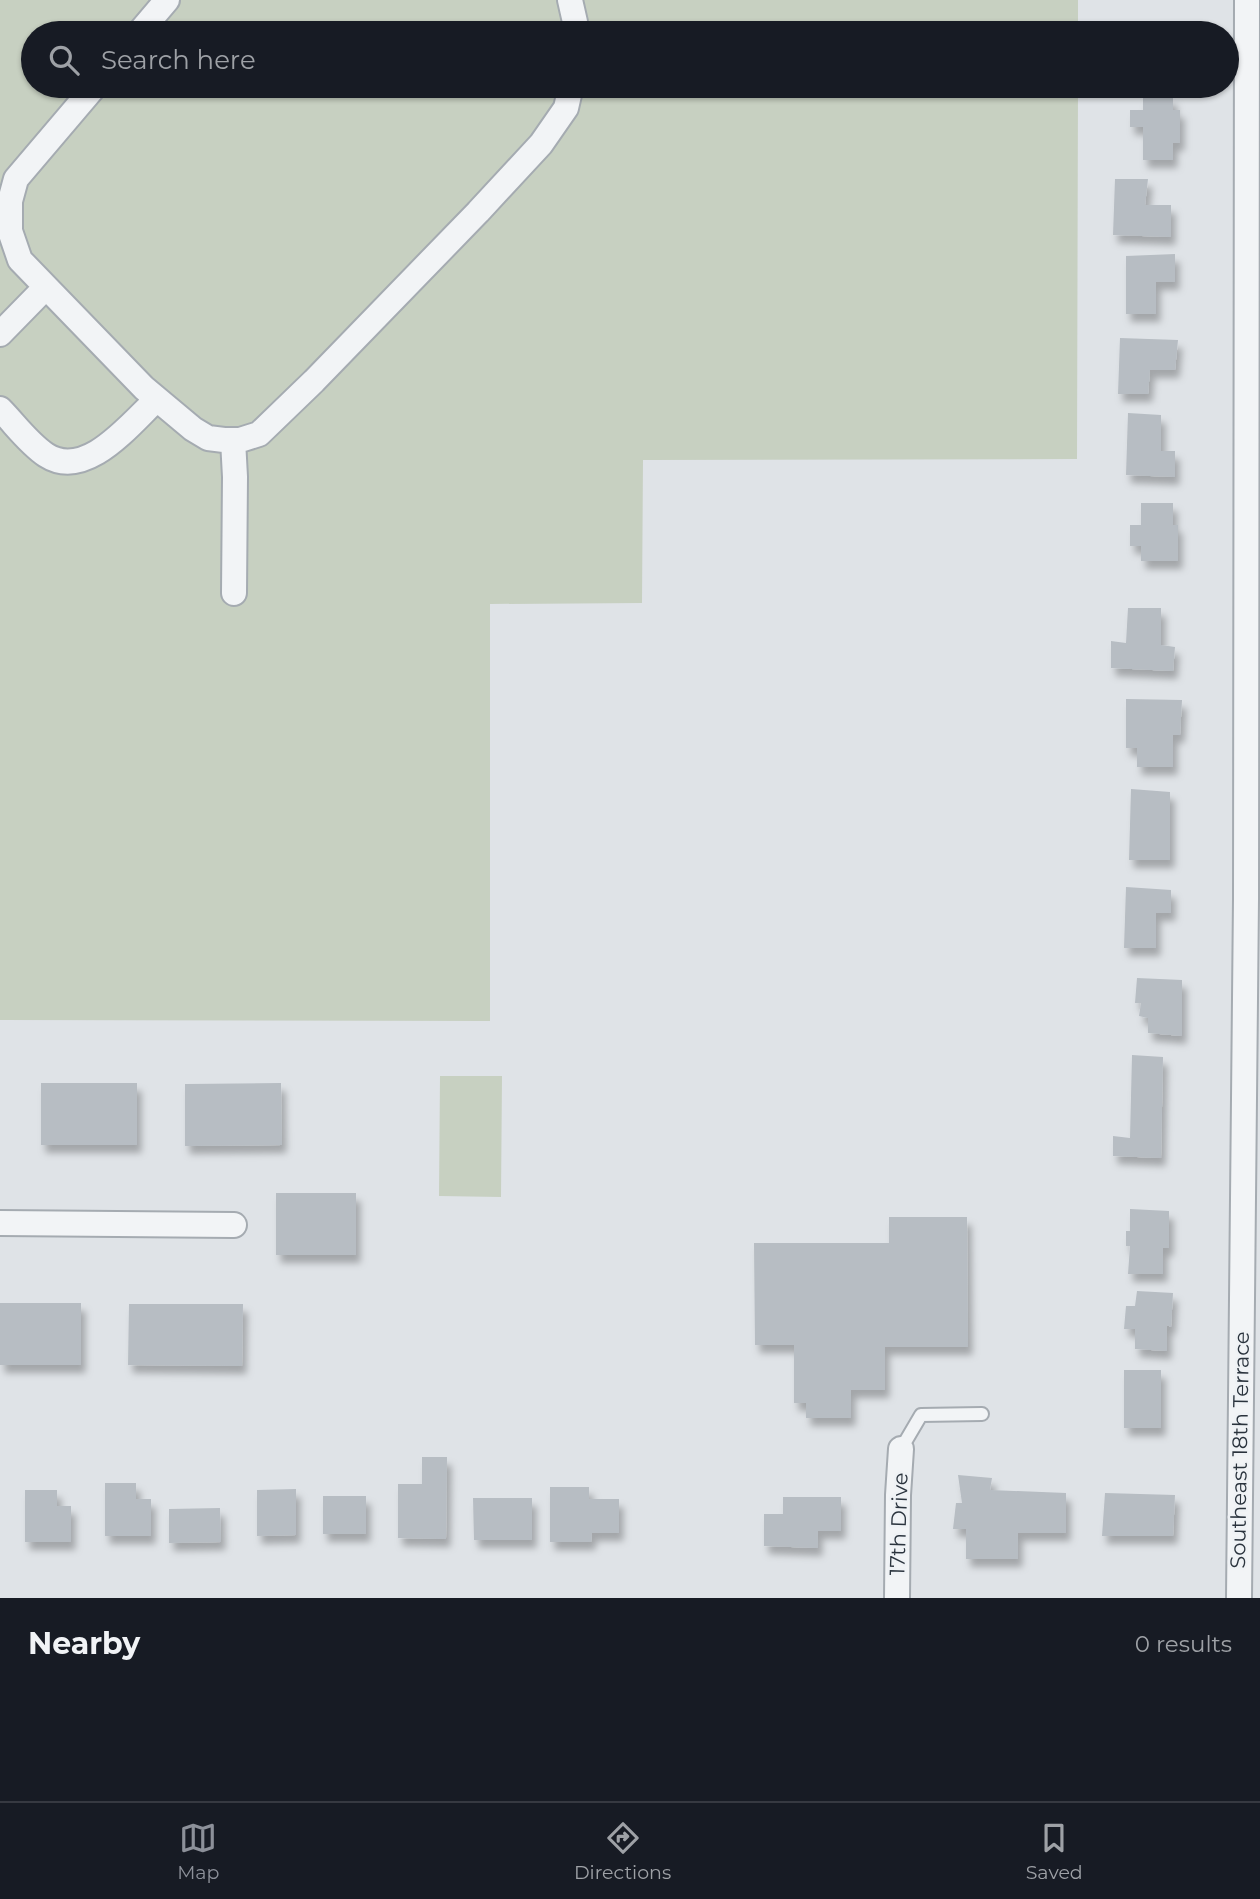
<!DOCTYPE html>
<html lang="en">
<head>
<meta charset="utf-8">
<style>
	body { margin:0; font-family:Montserrat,sans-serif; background:#20242c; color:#f1f3f6 }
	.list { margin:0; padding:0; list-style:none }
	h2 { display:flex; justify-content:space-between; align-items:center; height:91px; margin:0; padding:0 28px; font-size:30px }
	h2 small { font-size:23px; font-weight:400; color:#9ea1a6 }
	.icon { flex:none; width:38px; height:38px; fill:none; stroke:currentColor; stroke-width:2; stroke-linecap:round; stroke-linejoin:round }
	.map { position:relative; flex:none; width:1260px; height:1598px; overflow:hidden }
	.search { position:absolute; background:#171b24; box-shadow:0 2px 5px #0004; left:21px; right:21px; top:21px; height:77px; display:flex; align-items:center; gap:18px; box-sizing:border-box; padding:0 24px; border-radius:38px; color:#9ea1a6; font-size:26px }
	.sheet { height:203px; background:#171b24 }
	nav { display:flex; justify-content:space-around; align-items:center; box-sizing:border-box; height:98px; border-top:2px solid #363941; background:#171b24; font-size:19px; color:#9ea1a6 }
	nav a { display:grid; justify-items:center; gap:4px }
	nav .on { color:#8c9099 }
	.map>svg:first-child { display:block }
</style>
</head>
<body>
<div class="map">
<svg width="1260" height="1598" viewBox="0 0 1260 1598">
	<defs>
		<filter id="shadow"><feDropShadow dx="4.5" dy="8" stdDeviation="3.5" flood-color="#0004"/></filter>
	</defs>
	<rect width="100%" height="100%" fill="#dfe3e7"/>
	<path fill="#c7d0c1" d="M0 0H1078V33H33V86H1078L1077 459 643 460 642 603 490 604V1021L0 1020Z
		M440 1076H502L501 1197 439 1196Z"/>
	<path fill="#b7bdc3" filter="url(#shadow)" d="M1128 22H1175L1177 33H1128Z
		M1143 97H1173V110H1180V143H1173V160H1143V127H1130V110H1143Z
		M1115 179H1148L1145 205H1171V237L1113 235Z
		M1175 254V282H1156V314H1126V256Z
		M1120 338 1178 340 1175 370H1150L1148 394H1118Z
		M1128 413 1161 415V451H1175V477L1126 475Z
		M1141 503H1173V525H1178V561H1141V546H1130V525H1141Z
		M1128 608H1161V645L1175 647 1173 671 1111 668V641L1126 643Z
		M1126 699 1182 700 1180 735H1173V767H1137V748H1126Z
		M1131 789 1170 792V860H1129Z
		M1126 887 1171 890V913H1156V948H1124Z
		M1137 978 1182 980V1036L1148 1033V1018L1139 1016 1141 1003H1135Z
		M1132 1055 1163 1057 1161 1158 1113 1156V1136L1130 1138Z
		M41 1083H137V1145H41Z
		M281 1083 282 1145 185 1146V1084Z
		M276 1193H356V1255H276Z
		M1130 1209 1169 1211V1248H1163V1274H1128L1130 1246H1126V1231H1130Z
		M889 1217H967L968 1347H885V1390H851V1418H806V1403H794V1345H755L754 1243H889Z
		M1137 1291 1173 1293 1171 1327 1167 1325V1351L1135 1349V1329H1124L1126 1306H1135Z
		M0 1303H81V1365H0Z
		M129 1304H243L242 1366 128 1365Z
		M1124 1370H1161V1428H1124Z
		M422 1457H447L446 1539 398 1538V1484H422Z
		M958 1475 992 1478 990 1490 1066 1493V1533H1018V1559H966V1529H953L956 1503H962Z
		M105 1483H136V1499H151V1536H105Z
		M550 1487H589V1499H619V1533H592L591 1542H550Z
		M296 1489V1535L257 1536V1490Z
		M25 1490H57V1506H71V1542H25Z
		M1105 1493 1175 1495 1173 1536H1102Z
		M323 1496H366V1534H323Z
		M783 1497H841V1531H818V1548L764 1546V1514H783Z
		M473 1498H532V1540H474Z
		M220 1508 221 1542 169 1543V1509Z"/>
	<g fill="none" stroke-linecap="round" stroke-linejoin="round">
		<g stroke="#a5abb1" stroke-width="16">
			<path id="service" d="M901 1449 921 1415 982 1414"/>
		</g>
		<g stroke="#a5abb1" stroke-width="28">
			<path id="minor" d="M570 0 575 22V33
				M139 33 167 0
				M95 86 16 179 10 201V231L20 260 144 388 193 429 208 438 224 440H240L259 434 314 381 478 212 541 144 566 108 571 86
				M0 334 45 288
				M0 409C14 423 28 443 46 455 86 481 130 424 157 399
				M233 440 235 477 234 593
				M0 1223 234 1225
				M897 1598 898 1495 901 1449
				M1239 1598 1246 899 1247 0"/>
		</g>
		<use href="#service" stroke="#f2f4f6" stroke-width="12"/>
		<use href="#minor" stroke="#f2f4f6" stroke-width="24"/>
	</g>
	<g text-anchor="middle" stroke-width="5" stroke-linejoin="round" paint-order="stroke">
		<g font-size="21" fill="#2a333d" stroke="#eff2f5">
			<text transform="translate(1240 1450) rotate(-89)" y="7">Southeast 18th Terrace</text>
			<text transform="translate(899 1524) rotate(-88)" y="7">17th Drive</text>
		</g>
	</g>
</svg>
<div class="search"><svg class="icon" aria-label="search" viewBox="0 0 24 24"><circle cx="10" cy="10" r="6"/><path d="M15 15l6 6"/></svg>Search here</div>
</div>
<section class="sheet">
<h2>Nearby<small>0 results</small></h2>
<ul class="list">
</ul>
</section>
<nav>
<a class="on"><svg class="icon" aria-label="map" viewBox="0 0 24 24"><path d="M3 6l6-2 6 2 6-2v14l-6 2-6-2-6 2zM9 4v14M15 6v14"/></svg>Map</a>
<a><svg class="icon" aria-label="directions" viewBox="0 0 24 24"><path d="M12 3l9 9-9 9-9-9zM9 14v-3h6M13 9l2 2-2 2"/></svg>Directions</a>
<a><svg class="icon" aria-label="saved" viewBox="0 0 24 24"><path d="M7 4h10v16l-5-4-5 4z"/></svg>Saved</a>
</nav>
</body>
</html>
